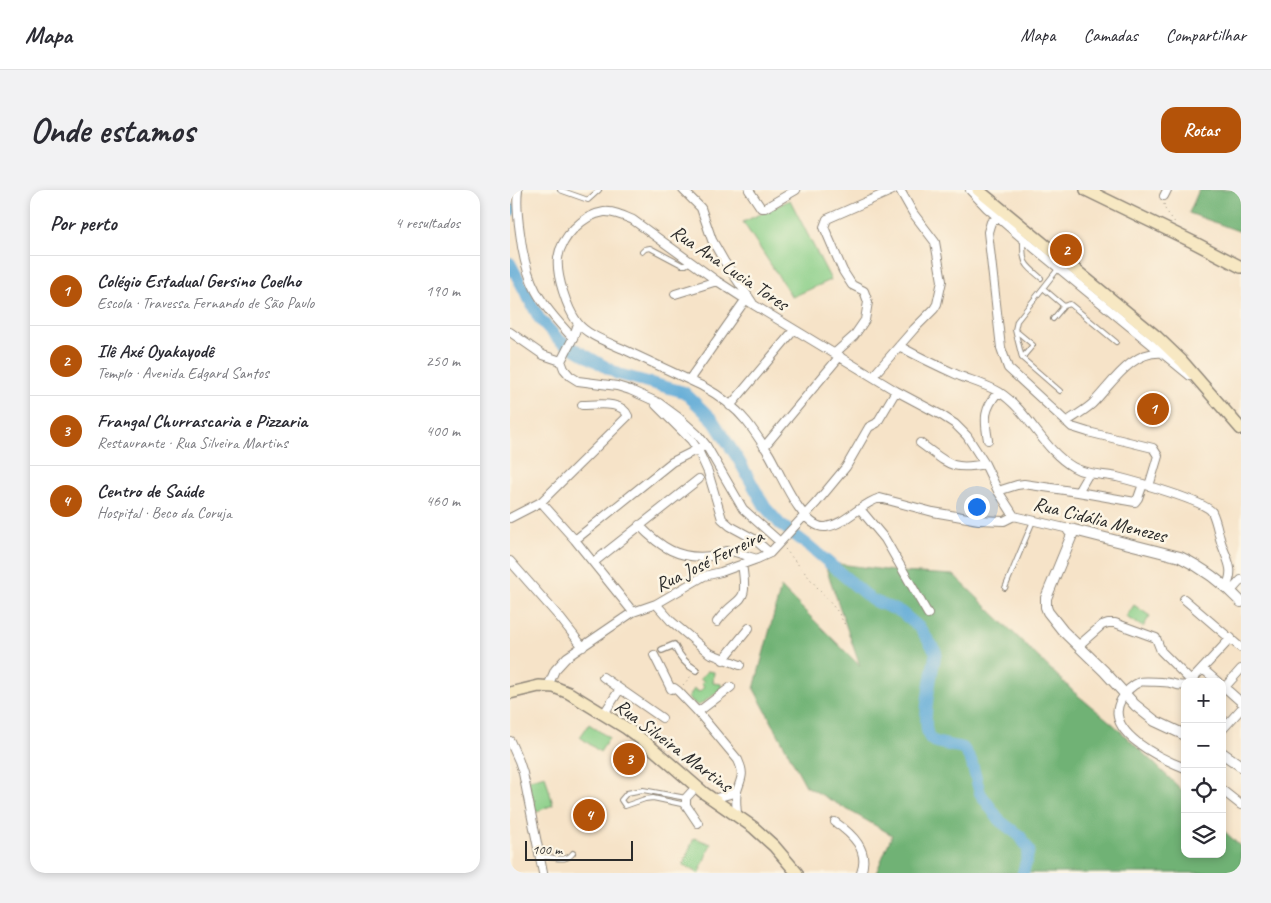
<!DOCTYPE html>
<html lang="pt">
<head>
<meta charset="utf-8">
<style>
	body { margin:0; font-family:Caveat,sans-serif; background:#f2f2f3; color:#2b2b33 }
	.controls { position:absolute; right:15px; bottom:15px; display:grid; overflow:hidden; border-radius:10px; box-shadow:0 2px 8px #0003 }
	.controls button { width:45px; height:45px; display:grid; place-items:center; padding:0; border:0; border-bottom:1px solid #e1e1e2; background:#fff; color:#2b2b33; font:25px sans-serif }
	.scale { position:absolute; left:15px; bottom:12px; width:108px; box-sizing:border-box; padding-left:5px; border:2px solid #2b2b2b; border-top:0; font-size:14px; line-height:18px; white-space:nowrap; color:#2b2b2b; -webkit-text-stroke:4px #fcf5e5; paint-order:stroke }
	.you { position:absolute; left:466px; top:316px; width:18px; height:18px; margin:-12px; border:4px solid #fff; border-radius:50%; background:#1a73e8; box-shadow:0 0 0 8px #1a73e833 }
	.badge { display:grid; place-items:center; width:32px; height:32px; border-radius:50%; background:#b45309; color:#fff; font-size:16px; font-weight:700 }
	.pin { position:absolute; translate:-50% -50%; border:2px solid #fff; box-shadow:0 1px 5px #0006 }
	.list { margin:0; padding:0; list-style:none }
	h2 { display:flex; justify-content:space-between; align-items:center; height:65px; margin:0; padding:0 20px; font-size:21px }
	h2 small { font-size:16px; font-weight:400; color:#7c7c81 }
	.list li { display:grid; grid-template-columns:32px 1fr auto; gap:15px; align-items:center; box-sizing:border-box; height:70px; padding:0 20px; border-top:1px solid #e1e1e2 }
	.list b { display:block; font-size:19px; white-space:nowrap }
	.list p { margin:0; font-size:16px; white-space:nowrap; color:#7c7c81 }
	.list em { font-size:16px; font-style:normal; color:#7c7c81 }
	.icon { flex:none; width:28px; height:28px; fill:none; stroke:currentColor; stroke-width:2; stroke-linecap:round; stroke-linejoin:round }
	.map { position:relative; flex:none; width:731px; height:683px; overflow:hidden; border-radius:15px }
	header { display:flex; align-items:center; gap:30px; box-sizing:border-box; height:70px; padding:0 25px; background:#fff; border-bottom:1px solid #e1e1e2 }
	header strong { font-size:24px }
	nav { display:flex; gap:28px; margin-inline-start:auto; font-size:18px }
	.intro { display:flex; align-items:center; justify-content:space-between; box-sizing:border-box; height:120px; padding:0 30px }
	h1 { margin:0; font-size:35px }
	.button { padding:12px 22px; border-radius:15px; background:#b45309; color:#fff; font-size:18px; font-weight:700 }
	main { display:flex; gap:30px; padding:0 30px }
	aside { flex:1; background:#fff; border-radius:15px; box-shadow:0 2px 8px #0003 }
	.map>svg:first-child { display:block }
</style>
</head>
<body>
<header>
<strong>Mapa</strong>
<nav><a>Mapa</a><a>Camadas</a><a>Compartilhar</a></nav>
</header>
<div class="intro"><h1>Onde estamos</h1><a class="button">Rotas</a></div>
<main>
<aside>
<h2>Por perto<small>4 resultados</small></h2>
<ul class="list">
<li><span class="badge">1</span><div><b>Colégio Estadual Gersino Coelho</b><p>Escola · Travessa Fernando de São Paulo</p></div><em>190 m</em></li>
<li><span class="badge">2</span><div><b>Ilê Axé Oyakayodê</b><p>Templo · Avenida Edgard Santos</p></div><em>250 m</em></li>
<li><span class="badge">3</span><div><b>Frangal Churrascaria e Pizzaria</b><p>Restaurante · Rua Silveira Martins</p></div><em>400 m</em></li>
<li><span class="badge">4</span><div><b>Centro de Saúde</b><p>Hospital · Beco da Coruja</p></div><em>460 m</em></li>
</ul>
</aside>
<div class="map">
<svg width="731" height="683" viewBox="0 0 731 683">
	<rect width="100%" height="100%" fill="#fcf5e5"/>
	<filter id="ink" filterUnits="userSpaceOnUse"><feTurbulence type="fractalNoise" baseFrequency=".02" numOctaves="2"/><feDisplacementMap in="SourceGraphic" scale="10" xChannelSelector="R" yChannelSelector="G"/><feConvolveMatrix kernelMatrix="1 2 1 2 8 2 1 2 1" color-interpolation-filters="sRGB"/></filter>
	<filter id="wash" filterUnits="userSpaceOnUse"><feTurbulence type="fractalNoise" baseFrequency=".0096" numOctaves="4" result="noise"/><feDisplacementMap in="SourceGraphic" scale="20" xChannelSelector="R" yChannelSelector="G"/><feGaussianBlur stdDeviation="1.12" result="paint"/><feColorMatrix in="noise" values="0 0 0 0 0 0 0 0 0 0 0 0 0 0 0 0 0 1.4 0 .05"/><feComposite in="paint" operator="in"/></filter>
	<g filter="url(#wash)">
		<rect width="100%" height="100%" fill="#f6e3c8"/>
		<path fill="#8bcf89" stroke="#5b7d5a" d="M280 10 321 90 282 107 233 32Z
			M624 415 640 426 633 437 616 427Z
			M197 481 204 482 203 493 211 494 212 499 188 516 178 508 184 499 189 502 194 497 191 494 194 491 190 489Z
			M79 534 99 548 90 562 70 547Z
			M35 585 43 615 25 622 18 590Z
			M184 648 201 654 189 683 173 675Z"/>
		<path fill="#70b275" stroke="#4e6e50" d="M689 0H731V42L679 23Z
			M314 372 391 382 444 385 565 503 604 535 675 603V664H712V639L731 657V683H366L382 645 296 596 244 499 271 397 350 476Z"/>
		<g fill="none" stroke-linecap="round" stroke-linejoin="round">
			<path stroke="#5faad7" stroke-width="12" d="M0 21 1 19
				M0 73 29 128 49 150 108 184 174 202 202 229 228 269 255 317 270 334 298 355 362 410 391 422 410 438 426 462C423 478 408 541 422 550 428 554 445 556 453 558L461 570 470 603 490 631 510 646 519 660 513 683"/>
		</g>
	</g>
	<g filter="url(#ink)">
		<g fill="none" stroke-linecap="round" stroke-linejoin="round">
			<g stroke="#90877a" stroke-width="6">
				<path id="service" d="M50 0 78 10 89 0
					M513 49C513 73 513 73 531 88
					M132 62 135 59 140 58 172 75H176L180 72
					M548 79 507 131 505 140 512 168 550 201
					M533 98 554 116
					M543 129 554 116 560 114 606 152
					M505 140 523 155 512 168
					M495 398 523 331
					M176 608 133 600 117 603 111 610 115 616 135 609 143 608 176 615
					M30 667C42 665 55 674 63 663"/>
			</g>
			<g stroke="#90877a" stroke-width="8">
				<path id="pedestrian" d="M152 460 164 455C169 466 175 474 186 480"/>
			</g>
			<g stroke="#90877a" stroke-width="10">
				<path id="minor" d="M8 0C6 14 8 29 10 43 16 94 29 112 63 148
					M173 0 191 18 202 50 214 71 242 112
					M239 0 251 18H255L286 0
					M460 0 477 18 513 49 680 186
					M654 6 657 0
					M489 28 481 32 478 42 491 158 498 178 562 237 578 242 643 258 648 266 639 296
					M165 104 207 91
					M68 134 63 148 51 171 54 179 60 186 68 191 107 196 120 200 149 213 168 227 187 244 196 255 233 319 270 352
					M0 142 33 165 51 171
					M389 156C409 167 430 177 450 186 463 191 477 195 489 202 519 221 532 259 563 277 576 285 593 284 607 287 623 291 695 311 702 322 707 332 708 344 712 355 718 372 725 380 716 397
					M325 163 344 146 355 130 358 112 354 101 342 95 333 81 314 37 317 29 383 0
					M363 186 404 139 424 119 427 114 432 91 425 52 403 23 390 0
					M179 190 236 109
					M146 215 181 250 188 260 198 282 212 329 220 336 244 349 260 363
					M220 216 284 140
					M556 232C565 226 574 221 582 214 602 194 621 160 653 163
					M478 250C474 228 474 219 488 202
					M410 253C438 273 440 281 475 274
					M254 257 330 166
					M488 301 507 295 514 294 568 302 579 283
					M568 302 625 312 628 308 633 294
					M31 312 65 350 123 422
					M350 319 375 349 418 424
					M504 326 494 331 469 330 423 322 370 308C351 313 336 334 316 337 292 340 269 280 259 264 252 253 245 242 237 232 225 217 209 205 192 196 166 184 139 171 113 159 100 153 76 145 67 132 57 118 46 86 48 68 51 47 73 25 94 22 104 21 114 26 123 30L207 91 244 115 386 201 431 225 445 234 457 246 475 274 488 301 504 326 559 339
					M0 328 31 312 118 226C112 210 86 215 72 215
					M129 335C150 357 169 370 201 366 207 366 211 362 216 361 225 360 238 367 247 369
					M65 350 162 272 190 258
					M0 371 51 429 73 457
					M84 372 189 289
					M721 401 731 390
					M674 409 731 458
					M146 414 161 431 199 463 230 475
					M207 432C229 402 239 419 232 374
					M568 456 592 435 598 433H605L646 448 651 461 681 491
					M144 465 161 499 164 498 168 501 188 522 228 570C235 585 231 588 227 601 225 609 227 619 227 626
					M213 470 239 438
					M693 479 708 492
					M93 487 152 528
					M680 492 721 448
					M675 495C668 497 667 494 660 493 658 492 632 491 630 492 622 495 615 503 611 510 593 542 652 569 675 578
					M712 495 731 512
					M38 496 45 480 57 467 123 422 146 414 194 386 211 382 247 369 260 363 307 312 336 277 359 237 367 233 386 201
					M715 497 731 479
					M188 522 221 497
					M93 525 110 499
					M712 540 731 519
					M0 551 9 571 13 583 33 683
					M186 597 176 608V615L188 633
					M712 600 731 615
					M203 609 227 602
					M325 632C342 644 360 660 351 683"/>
			</g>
			<g stroke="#90877a" stroke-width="12">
				<path id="tertiary" d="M564 340 536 408V417L538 422 553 441 594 481 625 515 645 531 675 545
					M559 341V339L564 340 670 367C693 378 714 394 731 412
					M712 563 731 576"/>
			</g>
			<g stroke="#90877a" stroke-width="14">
				<path id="secondary" d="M468 0 647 147 672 171 731 239
					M576 0 683 52 731 77
					M0 503 29 496 44 497 59 503 116 538 135 552 194 603 243 637 264 656 287 683"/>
			</g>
			<path stroke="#90877a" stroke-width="1" stroke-dasharray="1 4" stroke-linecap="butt" d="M654 14 655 19 666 34
				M275 359 328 422 335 435
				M173 495 182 485"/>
			<use href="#service" stroke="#fff" stroke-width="4"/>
			<use href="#pedestrian" stroke="#fff" stroke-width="5.5"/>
			<use href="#minor" stroke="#fff" stroke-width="8"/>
			<use href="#tertiary" stroke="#fff" stroke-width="10"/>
			<use href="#secondary" stroke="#f7e8c3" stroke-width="11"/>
		</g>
	</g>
	<g text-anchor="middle" stroke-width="5" stroke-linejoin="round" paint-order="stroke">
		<g font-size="20" fill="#2b2b2b" stroke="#fcf5e5">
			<text transform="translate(220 77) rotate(34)" y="7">Rua Ana Lucia Tores</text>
			<text transform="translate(590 329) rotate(14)" y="7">Rua Cidália Menezes</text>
			<text transform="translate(199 370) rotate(-26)" y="7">Rua José Ferreira</text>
			<text transform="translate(164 555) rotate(37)" y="7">Rua Silveira Martins</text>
		</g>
	</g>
</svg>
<div class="controls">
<button>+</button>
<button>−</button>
<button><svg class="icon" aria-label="locate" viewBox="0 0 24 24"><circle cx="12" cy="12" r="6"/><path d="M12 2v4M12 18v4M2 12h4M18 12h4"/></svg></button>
<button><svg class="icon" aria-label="layers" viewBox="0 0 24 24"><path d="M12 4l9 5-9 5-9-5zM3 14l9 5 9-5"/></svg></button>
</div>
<div class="scale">100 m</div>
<div class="you"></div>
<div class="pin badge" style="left:643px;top:219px">1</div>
<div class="pin badge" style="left:556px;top:60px">2</div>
<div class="pin badge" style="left:119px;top:569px">3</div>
<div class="pin badge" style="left:79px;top:625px">4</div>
</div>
</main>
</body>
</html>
